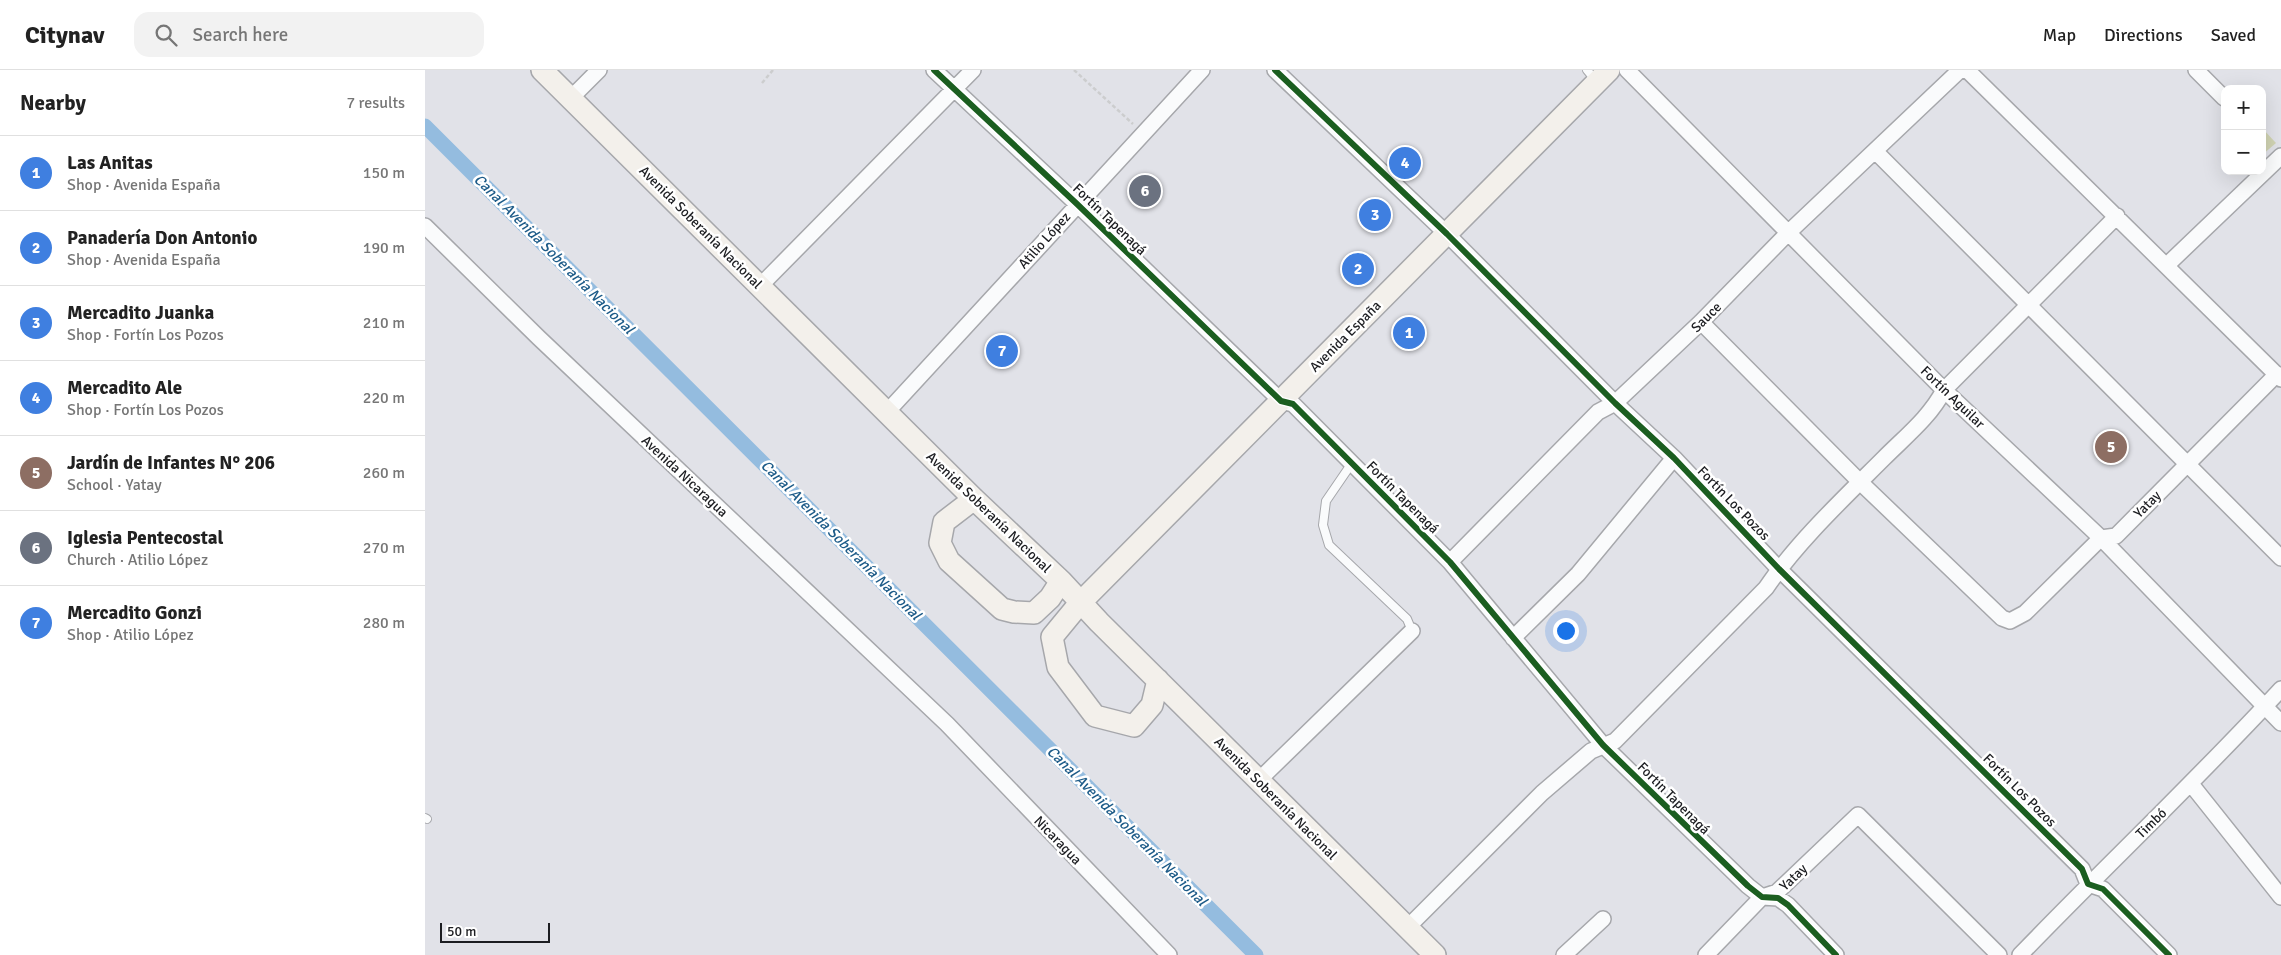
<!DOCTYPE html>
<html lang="en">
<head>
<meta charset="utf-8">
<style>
	body { margin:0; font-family:Signika,sans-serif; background:#f2f2f2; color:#222 }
	.controls { position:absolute; right:15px; top:15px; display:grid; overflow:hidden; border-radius:10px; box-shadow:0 5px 20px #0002 }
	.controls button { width:45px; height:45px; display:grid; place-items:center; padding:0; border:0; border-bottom:1px solid #e0e0e0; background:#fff; color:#222; font:25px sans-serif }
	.scale { position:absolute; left:15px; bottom:12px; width:110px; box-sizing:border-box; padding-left:5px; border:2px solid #1c1d21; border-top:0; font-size:14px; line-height:18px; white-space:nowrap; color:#1c1d21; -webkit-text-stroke:4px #fff; paint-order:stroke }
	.you { position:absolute; left:1140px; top:560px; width:18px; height:18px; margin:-12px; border:4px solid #fff; border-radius:50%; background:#1a73e8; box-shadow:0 0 0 8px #1a73e833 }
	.badge { display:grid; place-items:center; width:32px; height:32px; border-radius:50%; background:#616267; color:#fff; font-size:16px; font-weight:700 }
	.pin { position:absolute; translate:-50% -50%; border:2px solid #fff; box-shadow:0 1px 5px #0006 }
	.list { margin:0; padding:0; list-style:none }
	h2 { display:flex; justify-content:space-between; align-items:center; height:65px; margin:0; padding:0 20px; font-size:21px }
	h2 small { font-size:16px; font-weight:400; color:#767676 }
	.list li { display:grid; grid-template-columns:32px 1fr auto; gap:15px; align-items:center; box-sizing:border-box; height:75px; padding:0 20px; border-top:1px solid #e0e0e0 }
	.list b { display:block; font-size:19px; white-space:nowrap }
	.list p { margin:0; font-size:16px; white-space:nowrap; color:#767676 }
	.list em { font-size:16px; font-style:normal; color:#767676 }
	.icon { flex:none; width:28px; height:28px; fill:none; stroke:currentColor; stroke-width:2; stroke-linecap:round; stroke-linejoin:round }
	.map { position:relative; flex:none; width:1856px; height:885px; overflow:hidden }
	header { display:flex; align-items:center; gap:30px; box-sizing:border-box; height:70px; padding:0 25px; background:#fff; border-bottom:1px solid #e0e0e0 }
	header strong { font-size:24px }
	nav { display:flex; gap:28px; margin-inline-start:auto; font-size:18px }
	.search { width:350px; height:45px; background:#f2f2f2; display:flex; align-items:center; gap:12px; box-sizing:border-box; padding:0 18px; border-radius:15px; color:#767676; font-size:19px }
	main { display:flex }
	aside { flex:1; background:#fff }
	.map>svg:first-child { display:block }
</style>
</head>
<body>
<header>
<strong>Citynav</strong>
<div class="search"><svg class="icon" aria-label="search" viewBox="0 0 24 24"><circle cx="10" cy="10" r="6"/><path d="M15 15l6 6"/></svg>Search here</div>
<nav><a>Map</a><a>Directions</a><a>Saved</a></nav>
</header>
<main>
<aside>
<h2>Nearby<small>7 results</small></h2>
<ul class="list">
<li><span class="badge" style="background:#3f7fe0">1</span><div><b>Las Anitas</b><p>Shop · Avenida España</p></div><em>150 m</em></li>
<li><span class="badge" style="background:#3f7fe0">2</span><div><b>Panadería Don Antonio</b><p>Shop · Avenida España</p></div><em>190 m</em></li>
<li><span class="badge" style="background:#3f7fe0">3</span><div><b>Mercadito Juanka</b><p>Shop · Fortín Los Pozos</p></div><em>210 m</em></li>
<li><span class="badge" style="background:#3f7fe0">4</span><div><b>Mercadito Ale</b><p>Shop · Fortín Los Pozos</p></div><em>220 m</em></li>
<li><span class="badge" style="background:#8d6e63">5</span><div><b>Jardín de Infantes N° 206</b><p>School · Yatay</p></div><em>260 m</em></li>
<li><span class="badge" style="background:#6b7280">6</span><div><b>Iglesia Pentecostal</b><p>Church · Atilio López</p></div><em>270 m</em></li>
<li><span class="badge" style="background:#3f7fe0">7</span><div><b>Mercadito Gonzi</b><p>Shop · Atilio López</p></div><em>280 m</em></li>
</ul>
</aside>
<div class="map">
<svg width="1856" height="885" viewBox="0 0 1856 885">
	<rect width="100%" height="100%" fill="#e1e2e8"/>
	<path fill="#d0d3b3" d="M1837 58 1851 73 1837 85Z"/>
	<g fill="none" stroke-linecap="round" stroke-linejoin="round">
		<path stroke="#94bcdf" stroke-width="15" d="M0 56 831 885"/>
		<g stroke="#a6a7ab" stroke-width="10">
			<path id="service" d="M1162 0 1172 12
				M927 393 901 431 898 455 904 475 982 549 987 561
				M0 748 2 749"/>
		</g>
		<g stroke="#a6a7ab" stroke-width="18">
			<path id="minor" d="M509 0 652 134 856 331 868 334 1025 492 1178 675 1323 816 1337 827 1353 828 1363 835 1411 885
				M850 0 1022 164 1190 333 1249 388 1354 499 1657 799 1663 814 1678 819 1744 885
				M1202 0 1519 320 1676 468 1856 653
				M1542 0 1856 309
				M1771 0 1799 28
				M146 28 174 0
				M1450 81 1856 488
				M0 156 114 268 522 654 744 885
				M1742 195 1856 86
				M335 216 548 0
				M1276 252 1435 412 1577 548 1585 551 1600 543 1676 468 1691 466 1852 304
				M462 342 777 0
				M1025 492 1173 342 1190 333 1276 252 1363 163 1535 0
				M1088 568 1153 504 1249 388
				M834 710 987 561
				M1766 714 1856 827
				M982 858 1117 723 1166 681 1190 671 1341 518C1372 472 1420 427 1459 388 1481 366 1505 347 1519 320L1692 146
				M1139 885 1178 849
				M1281 885 1337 827 1352 822 1433 745 1574 885
				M1595 885C1681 796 1771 711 1856 619"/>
		</g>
		<g stroke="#a6a7ab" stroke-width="24">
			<path id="secondary" d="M117 0 549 429 636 511 674 552 1010 885
				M549 429 519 452 515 473 524 491 577 539 589 542 609 543 625 528 636 511
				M733 610 727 635 709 656 670 646 633 597 627 567 655 533 1184 0"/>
		</g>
		<path stroke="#cccdce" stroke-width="2.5" stroke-dasharray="4 2.5" stroke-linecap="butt" d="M649 0 708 54
			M337 13 348 0"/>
		<use href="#service" stroke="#fafbfc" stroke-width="8"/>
		<use href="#minor" stroke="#fafbfc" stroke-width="15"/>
		<use href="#secondary" stroke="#f3f0eb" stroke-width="21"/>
		<g stroke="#fff" stroke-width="9">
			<path id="cycleway" d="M509 0 652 134 856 331 868 334 1025 492 1178 675 1323 816 1337 827 1353 828 1363 835 1411 885
				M850 0 1022 164 1190 333 1249 388 1354 499 1657 799 1663 814 1678 819 1744 885"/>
		</g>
		<use href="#cycleway" stroke="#1b5e20" stroke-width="6"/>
	</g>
	<g text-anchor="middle" stroke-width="5" stroke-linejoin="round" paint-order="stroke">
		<g font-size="14" fill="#1c1d21" stroke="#fff">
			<text transform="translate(685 149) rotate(44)" y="5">Fortín Tapenagá</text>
			<text transform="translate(276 157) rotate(45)" y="5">Avenida Soberanía Nacional</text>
			<text transform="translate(619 170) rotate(-48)" y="5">Atilio López</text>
			<text transform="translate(1281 247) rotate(-45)" y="5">Sauce</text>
			<text transform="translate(920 266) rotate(-45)" y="5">Avenida España</text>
			<text transform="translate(1528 327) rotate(44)" y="5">Fortín Aguilar</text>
			<text transform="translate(260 406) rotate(43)" y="5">Avenida Nicaragua</text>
			<text transform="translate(978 427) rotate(45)" y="5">Fortín Tapenagá</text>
			<text transform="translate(1309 433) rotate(46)" y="5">Fortín Los Pozos</text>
			<text transform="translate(1722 434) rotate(-45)" y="5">Yatay</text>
			<text transform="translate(564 442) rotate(44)" y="5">Avenida Soberanía Nacional</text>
			<text transform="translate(1595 720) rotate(45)" y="5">Fortín Los Pozos</text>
			<text transform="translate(851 728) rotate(45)" y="5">Avenida Soberanía Nacional</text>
			<text transform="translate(1249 728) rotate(45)" y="5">Fortín Tapenagá</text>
			<text transform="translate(1726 753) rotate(-44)" y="5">Timbó</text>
			<text transform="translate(633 770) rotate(46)" y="5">Nicaragua</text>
			<text transform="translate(1368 807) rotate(-44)" y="5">Yatay</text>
		</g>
		<g font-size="15" font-style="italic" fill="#1e5c89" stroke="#fff">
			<text transform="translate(129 184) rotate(45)" y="5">Canal Avenida Soberanía Nacional</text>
			<text transform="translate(416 470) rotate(45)" y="5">Canal Avenida Soberanía Nacional</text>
			<text transform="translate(702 756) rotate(45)" y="5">Canal Avenida Soberanía Nacional</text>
		</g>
	</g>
</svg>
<div class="controls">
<button>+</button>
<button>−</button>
</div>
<div class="scale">50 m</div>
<div class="you"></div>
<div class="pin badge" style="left:984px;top:263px;background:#3f7fe0">1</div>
<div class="pin badge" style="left:933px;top:199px;background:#3f7fe0">2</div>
<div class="pin badge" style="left:950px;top:145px;background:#3f7fe0">3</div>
<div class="pin badge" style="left:980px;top:93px;background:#3f7fe0">4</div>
<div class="pin badge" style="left:1686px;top:377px;background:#8d6e63">5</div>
<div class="pin badge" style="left:720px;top:121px;background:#6b7280">6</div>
<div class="pin badge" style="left:577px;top:281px;background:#3f7fe0">7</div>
</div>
</main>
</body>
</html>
